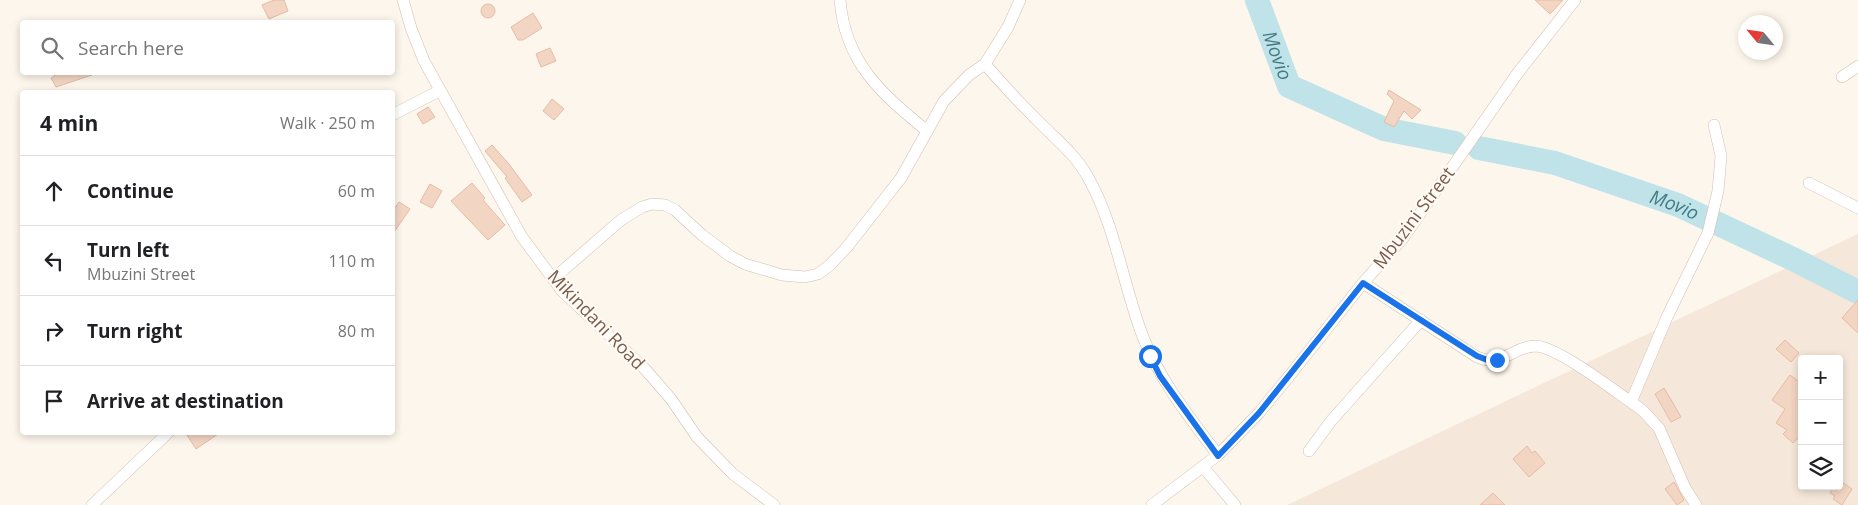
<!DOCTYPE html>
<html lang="en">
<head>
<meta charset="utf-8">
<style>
	body { margin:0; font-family:"Open Sans",sans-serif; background:#f2f2f2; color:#202124 }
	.controls { position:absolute; right:15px; bottom:15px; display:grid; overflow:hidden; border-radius:5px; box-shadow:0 2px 8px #0003 }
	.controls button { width:45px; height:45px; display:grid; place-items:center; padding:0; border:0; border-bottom:1px solid #e0e0e0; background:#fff; color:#202124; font:25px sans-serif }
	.compass { position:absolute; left:1738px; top:15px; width:45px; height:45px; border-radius:50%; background:#fff; box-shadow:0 2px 8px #0003; rotate:299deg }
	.stop { position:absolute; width:15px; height:15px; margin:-11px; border:4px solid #1a73e8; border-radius:50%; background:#fff }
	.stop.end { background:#1a73e8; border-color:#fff; box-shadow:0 1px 5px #0008 }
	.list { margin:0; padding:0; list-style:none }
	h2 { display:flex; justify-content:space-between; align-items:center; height:65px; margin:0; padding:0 20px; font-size:21px }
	h2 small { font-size:16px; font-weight:400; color:#757577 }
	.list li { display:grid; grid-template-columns:32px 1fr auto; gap:15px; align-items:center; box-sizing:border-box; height:70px; padding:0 20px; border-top:1px solid #e0e0e0 }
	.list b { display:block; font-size:19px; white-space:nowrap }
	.list p { margin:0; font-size:16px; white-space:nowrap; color:#757577 }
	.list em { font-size:16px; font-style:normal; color:#757577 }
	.icon { flex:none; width:28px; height:28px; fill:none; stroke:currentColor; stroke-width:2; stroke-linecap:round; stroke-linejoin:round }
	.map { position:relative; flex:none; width:1858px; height:505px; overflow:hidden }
	.search { position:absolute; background:#fff; box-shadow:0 2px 8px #0003; left:20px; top:20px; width:375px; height:55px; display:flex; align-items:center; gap:12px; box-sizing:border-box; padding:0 18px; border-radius:5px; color:#757577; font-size:19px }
	.panel { position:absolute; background:#fff; box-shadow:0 2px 8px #0003; left:20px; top:90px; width:375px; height:345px; border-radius:5px }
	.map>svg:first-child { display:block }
</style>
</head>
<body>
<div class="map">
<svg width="1858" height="505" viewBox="0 0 1858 505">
	<rect width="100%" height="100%" fill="#fdf6ec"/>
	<path fill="#f5e8da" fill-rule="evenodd" d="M1858 234V505H1287ZM1802 359H1839V486H1802Z"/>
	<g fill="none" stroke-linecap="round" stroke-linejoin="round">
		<g stroke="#bfe3e8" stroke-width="24">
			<path id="s1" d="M1257 0 1289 86 1384 129 1455 143"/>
			<path id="s2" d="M1479 148 1555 163 1678 205 1793 259 1858 292"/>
		</g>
	</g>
	<path fill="#f3d5c3" stroke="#e6bba3" d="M274 0H284L288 11 269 19 262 5Z
		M1535 0H1563L1550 14Z
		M481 11a7 7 0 1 1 14 0a7 7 0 1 1-14 0Z
		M533 13 542 28 523 40H518L511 27Z
		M550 48 556 61 541 67 536 54Z
		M60 72H92V75L56 87 51 78Z
		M1389 90 1421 110 1412 119 1404 111 1394 127 1384 122 1394 101 1387 94Z
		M552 99 564 109 554 120 543 111Z
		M428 107 435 117 423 124 417 114Z
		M492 145 509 164 532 195 522 202 505 178 507 177 485 151Z
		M472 183 485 198 483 200 505 225 488 240 451 201Z
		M430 184 442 191 432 208 420 202Z
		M399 202 410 209 392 235V212Z
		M1858 300V333L1842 318Z
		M1785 340 1799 353 1791 362 1776 349Z
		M1790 375 1802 384V434L1793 443 1783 434 1787 430 1776 423 1785 409 1772 400Z
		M1664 388 1681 417 1671 422 1655 394Z
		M185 432H221L196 449Z
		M1527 446 1532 453 1535 451 1545 463 1529 477 1513 459Z
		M1839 480 1852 489 1842 505 1833 499 1835 496 1830 493 1834 486H1839Z
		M1674 482 1684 500 1677 505 1665 489Z
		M1493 493 1505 505H1480Z"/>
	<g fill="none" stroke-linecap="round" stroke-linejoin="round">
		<g stroke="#d1beb0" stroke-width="12">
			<path id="minor" d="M403 0 411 28 424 61 522 237 562 291 645 369 671 399 697 437 733 474 774 505
				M840 0C845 63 882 94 927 131
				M985 64C1002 84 1020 103 1039 122 1057 140 1077 156 1089 179 1116 228 1123 285 1143 337 1160 381 1190 418 1218 455
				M1842 77 1858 66
				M392 115 439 91
				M1809 183 1858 208
				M553 279 621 220 642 207 652 204 665 205 675 210 702 235 730 256 745 264 782 275 805 277 818 274 830 265 847 247 901 178 944 101 969 75 985 64 1008 27 1020 0
				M1363 283 1477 357C1503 368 1511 347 1535 346 1556 346 1612 389 1631 402L1642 410 1659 428 1685 488 1696 505
				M1631 402 1667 317 1708 233 1718 191 1721 156 1714 125
				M1309 451 1331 421 1421 320
				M1203 467 1235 505
				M92 505 169 432
				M1152 505 1218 455 1259 413 1290 375 1363 283 1403 238 1517 74 1575 0"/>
		</g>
		<use href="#minor" stroke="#fff" stroke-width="11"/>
	</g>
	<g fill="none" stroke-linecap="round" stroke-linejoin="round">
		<path stroke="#1a73e8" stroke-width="6" d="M1150 356 1160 376 1218 456 1259 413 1363 283 1477 356 1490 361 1497 360"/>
	</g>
	<g text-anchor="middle" stroke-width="4.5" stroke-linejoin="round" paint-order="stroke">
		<g font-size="18" fill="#7a5c4d" stroke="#fffaf3">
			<text transform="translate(1414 218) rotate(-53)" y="6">Mbuzini Street</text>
			<text transform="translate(596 320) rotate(46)" y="6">Mikindani Road</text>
		</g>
		<g font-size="19" font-style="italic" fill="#437c86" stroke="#fffaf3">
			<text dy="7" stroke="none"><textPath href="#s1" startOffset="59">Movio</textPath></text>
			<text dy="7" stroke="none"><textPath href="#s2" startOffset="204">Movio</textPath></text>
		</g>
	</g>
</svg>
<div class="controls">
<button>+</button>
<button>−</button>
<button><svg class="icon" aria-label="layers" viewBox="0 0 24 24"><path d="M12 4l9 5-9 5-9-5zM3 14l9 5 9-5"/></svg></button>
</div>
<svg class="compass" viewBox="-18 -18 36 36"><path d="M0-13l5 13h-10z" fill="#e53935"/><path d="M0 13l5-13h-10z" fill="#757577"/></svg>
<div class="stop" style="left:1150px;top:356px"></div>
<div class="stop end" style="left:1497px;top:360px"></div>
<div class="search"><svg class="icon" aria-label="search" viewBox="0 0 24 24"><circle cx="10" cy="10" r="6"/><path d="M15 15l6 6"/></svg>Search here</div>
<section class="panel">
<h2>4 min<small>Walk · 250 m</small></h2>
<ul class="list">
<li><svg class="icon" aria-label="ahead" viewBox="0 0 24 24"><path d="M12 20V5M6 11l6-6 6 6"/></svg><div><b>Continue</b></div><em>60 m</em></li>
<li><svg class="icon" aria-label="left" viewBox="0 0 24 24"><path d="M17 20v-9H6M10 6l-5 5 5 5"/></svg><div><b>Turn left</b><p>Mbuzini Street</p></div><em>110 m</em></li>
<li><svg class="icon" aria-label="right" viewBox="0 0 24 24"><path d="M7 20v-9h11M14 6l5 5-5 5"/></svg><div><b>Turn right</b></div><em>80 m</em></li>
<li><svg class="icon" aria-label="arrive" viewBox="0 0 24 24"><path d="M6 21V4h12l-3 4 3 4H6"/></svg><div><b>Arrive at destination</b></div></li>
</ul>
</section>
</div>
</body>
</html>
